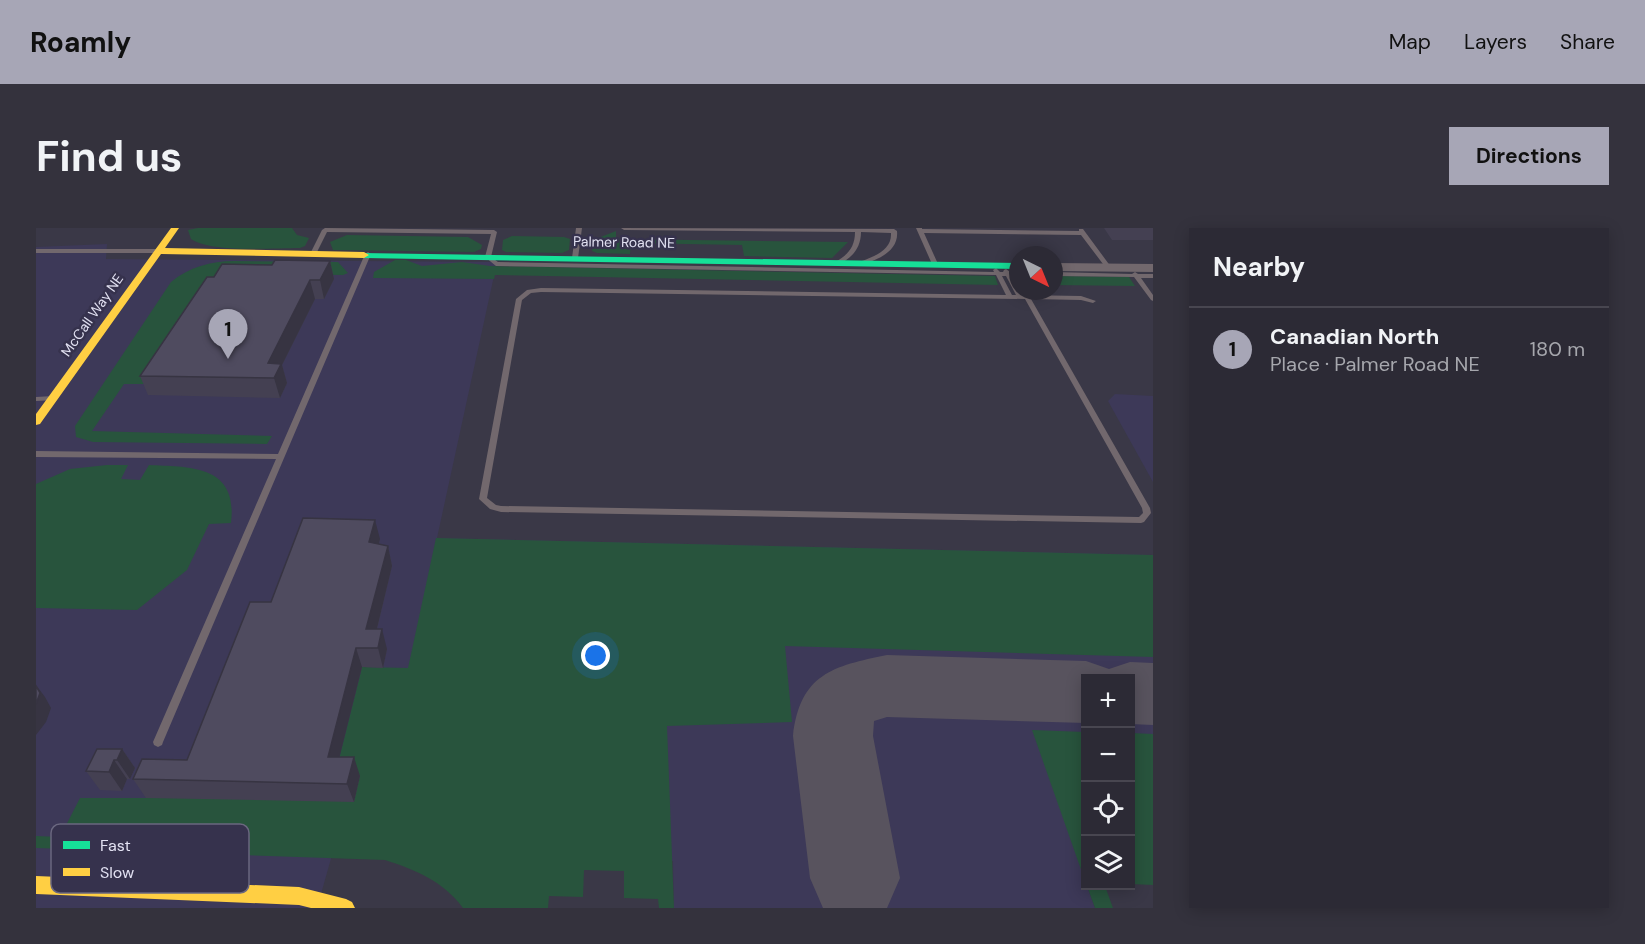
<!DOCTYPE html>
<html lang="en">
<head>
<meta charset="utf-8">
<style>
	body { margin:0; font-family:"DM Sans",sans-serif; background:#34323d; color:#f1f3f6 }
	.controls { position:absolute; right:18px; bottom:18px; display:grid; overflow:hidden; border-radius:0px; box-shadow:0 3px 15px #0003 }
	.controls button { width:54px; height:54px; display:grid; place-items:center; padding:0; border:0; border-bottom:2px solid #484650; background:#2c2a35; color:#f1f3f6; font:30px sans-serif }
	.compass { position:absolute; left:973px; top:18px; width:54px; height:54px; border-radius:50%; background:#2c2a35; box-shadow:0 3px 15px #0003; rotate:137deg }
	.you { position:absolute; left:560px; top:428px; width:21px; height:21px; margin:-15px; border:4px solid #fff; border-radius:50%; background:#1a73e8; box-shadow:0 0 0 9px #1a73e833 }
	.badge { display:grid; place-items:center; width:39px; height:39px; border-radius:50%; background:#a7a6b6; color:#111; font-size:20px; font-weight:700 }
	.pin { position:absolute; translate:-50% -50px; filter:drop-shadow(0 2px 3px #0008) }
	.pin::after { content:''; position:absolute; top:32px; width:21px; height:18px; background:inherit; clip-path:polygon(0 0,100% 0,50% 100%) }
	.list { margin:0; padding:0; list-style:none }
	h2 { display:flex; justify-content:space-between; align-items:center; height:78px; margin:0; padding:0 24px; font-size:26px }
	h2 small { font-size:20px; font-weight:400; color:#a6a7ad }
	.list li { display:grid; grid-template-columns:39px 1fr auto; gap:18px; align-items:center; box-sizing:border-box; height:84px; padding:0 24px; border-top:2px solid #484650 }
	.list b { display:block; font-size:22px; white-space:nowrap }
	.list p { margin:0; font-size:20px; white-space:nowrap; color:#a6a7ad }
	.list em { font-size:20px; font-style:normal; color:#a6a7ad }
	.icon { flex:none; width:33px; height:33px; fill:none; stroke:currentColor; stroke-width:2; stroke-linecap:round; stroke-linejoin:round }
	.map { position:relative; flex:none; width:1117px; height:680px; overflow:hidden; border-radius:0px }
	header { display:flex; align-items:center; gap:36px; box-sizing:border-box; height:84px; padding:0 30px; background:#a7a6b6; color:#111 }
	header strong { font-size:28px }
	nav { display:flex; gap:33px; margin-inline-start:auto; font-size:21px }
	.intro { display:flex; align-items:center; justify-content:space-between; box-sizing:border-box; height:144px; padding:0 36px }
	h1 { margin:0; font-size:42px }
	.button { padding:15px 27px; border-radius:0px; background:#a7a6b6; color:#111; font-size:21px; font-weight:700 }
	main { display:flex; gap:36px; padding:0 36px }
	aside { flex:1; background:#2c2a35; border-radius:0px; box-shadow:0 3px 15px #0003 }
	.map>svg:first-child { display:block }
</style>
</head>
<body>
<header>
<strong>Roamly</strong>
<nav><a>Map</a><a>Layers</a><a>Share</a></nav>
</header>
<div class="intro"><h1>Find us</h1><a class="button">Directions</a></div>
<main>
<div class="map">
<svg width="1117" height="680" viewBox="0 0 1117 680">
	<rect width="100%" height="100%" fill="#3a3847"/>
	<path fill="#3d3958" d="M71 16 70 31 461 34 401 310 1117 327V639H1095L1094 451H1050V637L1044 638 1059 680H638L637 633 298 620 281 680H0V19Z
		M1079 166 1117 168V254L1072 173Z"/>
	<path fill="#28543d" d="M162 0H256L261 7 273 10 269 18 264 20C238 20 176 25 155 11L152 2Z
		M580 3V11L812 14 796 30 708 28 706 17 595 15 594 26 561 25 556 23 557 12Z
		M311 7 432 9 446 17 445 21 438 24 297 22 294 14Z
		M476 8 528 9 534 11 533 22 526 25 470 24 466 22 467 12Z
		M359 32H370L386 38 426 34 454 38 959 48 962 57 459 47 458 51 337 50 338 44Z
		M198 33 302 34 312 45 307 47 224 46 119 156H88L56 203 236 208 231 216 57 214 40 209 39 198 135 54C153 39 175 33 198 33Z
		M1018 48 1093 49 1099 58 1018 57Z
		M71 237H92L85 251 104 252 113 237C155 239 202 237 195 295L173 296 151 342 101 382 0 380V256L34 241Z
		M400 310 1117 327V429L749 418 756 494 631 498 638 680H623L622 671 588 670V643L548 642 547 669 513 668 512 680H427C407 653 380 642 349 632L0 620V608L24 609 44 570H110L299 547 326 439 372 440Z
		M996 502 1049 504V653Z
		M1095 505 1117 506V657L1095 656Z
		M1051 658H1069L1077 680H1059Z"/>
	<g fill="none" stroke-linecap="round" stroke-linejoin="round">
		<path fill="#58535e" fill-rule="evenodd" d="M851 427 1050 433 1073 441 1094 434 1117 435V497L1094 496V451H1050V495L851 489 838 493 837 508 864 650 851 680H787L774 650 757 508C764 446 797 438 851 427Z"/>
		<path fill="#72686d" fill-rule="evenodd" d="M289 0 458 2 461 4 455 29 462 34 958 44 957 42 960 40 964 44H967L968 42 970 41 974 44H982V48H976L982 58V63H985L987 67 1045 68 1060 73 1057 75 1045 72 995 71 1114 280 1115 285 1108 294 1105 295 465 284 454 281 443 271 480 71 491 62 505 60 970 67 960 47 460 38 449 29 455 6 291 4 280 26 275 27 274 26 286 2ZM966 48H970L980 67H976ZM505 64 989 71 1106 280 1107 285 1103 289 465 278 460 277 451 270 486 72 495 65Z
			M540 0H546L542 30 539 32 536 30Z
			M585 0 858 1 861 3C863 22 844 31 828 36L826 35V33C840 28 856 21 855 5L825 4C825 21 815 31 801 37L798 35 799 34C812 27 819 19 819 4L588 2Z
			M880 0H886V1L1043 3V1H1047L1075 39 1070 40 1045 7 888 5 902 36 899 38 896 36Z
			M0 21H121L124 23 121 25H0Z
			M332 24 335 26 127 514 126 517 122 519 118 517 117 514 240 231 0 229V223L242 226 329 26Z
			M1018 44 1096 46 1099 44 1102 46H1117V50H1105L1117 67V73L1115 72 1098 49 1018 48Z
			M17 168 21 170 20 172 0 173V169Z"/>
		<path fill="#72686d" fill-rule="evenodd" d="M1018 35 1117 36V44L1018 43Z"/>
		<path fill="#16e098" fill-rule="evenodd" d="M325 25 982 35V41L328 30 325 29Z"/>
		<path fill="#ffcf43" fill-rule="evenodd" d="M135 0H143L129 20 328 24 333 27 328 30 125 26 4 196 0 197V186Z
			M0 648 263 659 310 671 316 674 319 680H275L263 677 0 666Z"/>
	</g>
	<path fill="#444052" d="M1068 0H1117V12H1076Z
		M294 33 298 51 288 71H279L246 137 251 155 244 170 112 167 104 148 178 49 236 37Z
		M344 311 343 316 352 318 356 338 341 401 351 421 347 440 326 439 303 529 324 548 318 574 110 570 97 551 151 532 235 374Z
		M86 521 99 540 94 551H91L86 563 64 562 50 543Z"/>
	<path fill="#373442" d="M294 33 298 51 288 71 284 52Z
		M274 52 279 71 246 137 251 155 244 170 238 150 232 135Z
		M339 292 344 311 338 334 333 314Z
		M352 318 356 338 336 421 330 401Z
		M346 401 351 421 347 440 342 420Z
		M320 420 326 439 299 547 292 529Z
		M0 457 9 469 15 480 10 494 0 507Z
		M86 521 99 540 94 551 81 532Z
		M318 529 324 548 318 574 311 556Z
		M78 532 91 551 86 563 73 544Z"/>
	<path fill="#4f4b5f" stroke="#373442" stroke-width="1.5" d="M239 32 294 33 284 52H274L232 135 245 136 238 150 104 148 171 49H178L186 36 236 37Z
		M267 290 339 292 333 314 352 318 330 401H346L342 420H320L292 529H318L311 556 97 551 106 531 151 532 214 374H235Z
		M0 458 4 465 0 476Z
		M61 521H86L81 532H78L73 544 50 543Z"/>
	<g text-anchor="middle" stroke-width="5" stroke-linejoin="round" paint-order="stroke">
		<g font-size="14" fill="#e2e1f2" stroke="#36324d">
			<text transform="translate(588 14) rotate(1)" y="5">Palmer Road NE</text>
			<text transform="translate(56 87) rotate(-55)" y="5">McCall Way NE</text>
		</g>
	</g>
	<rect x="15" y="596" width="198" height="69" rx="9" fill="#36324d" stroke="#6a677f" stroke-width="1.5"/>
	<rect x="27" y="613" width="27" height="8" fill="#16e098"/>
	<rect x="27" y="640" width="27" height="8" fill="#ffcf43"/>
	<g font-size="16" fill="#e2e1f2">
		<text x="64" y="623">Fast</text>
		<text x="64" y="650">Slow</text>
	</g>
</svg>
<div class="controls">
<button>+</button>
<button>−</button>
<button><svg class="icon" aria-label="locate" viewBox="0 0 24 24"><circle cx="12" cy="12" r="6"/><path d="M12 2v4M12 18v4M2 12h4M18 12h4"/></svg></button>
<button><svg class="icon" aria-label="layers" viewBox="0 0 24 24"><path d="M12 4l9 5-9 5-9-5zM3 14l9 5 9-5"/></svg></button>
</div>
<svg class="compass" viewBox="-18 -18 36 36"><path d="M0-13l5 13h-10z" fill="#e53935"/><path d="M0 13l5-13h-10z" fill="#a6a7ad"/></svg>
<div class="you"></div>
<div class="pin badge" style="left:192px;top:131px">1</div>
</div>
<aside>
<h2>Nearby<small></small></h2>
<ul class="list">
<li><span class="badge">1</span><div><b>Canadian North</b><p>Place · Palmer Road NE</p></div><em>180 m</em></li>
</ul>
</aside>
</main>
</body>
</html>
